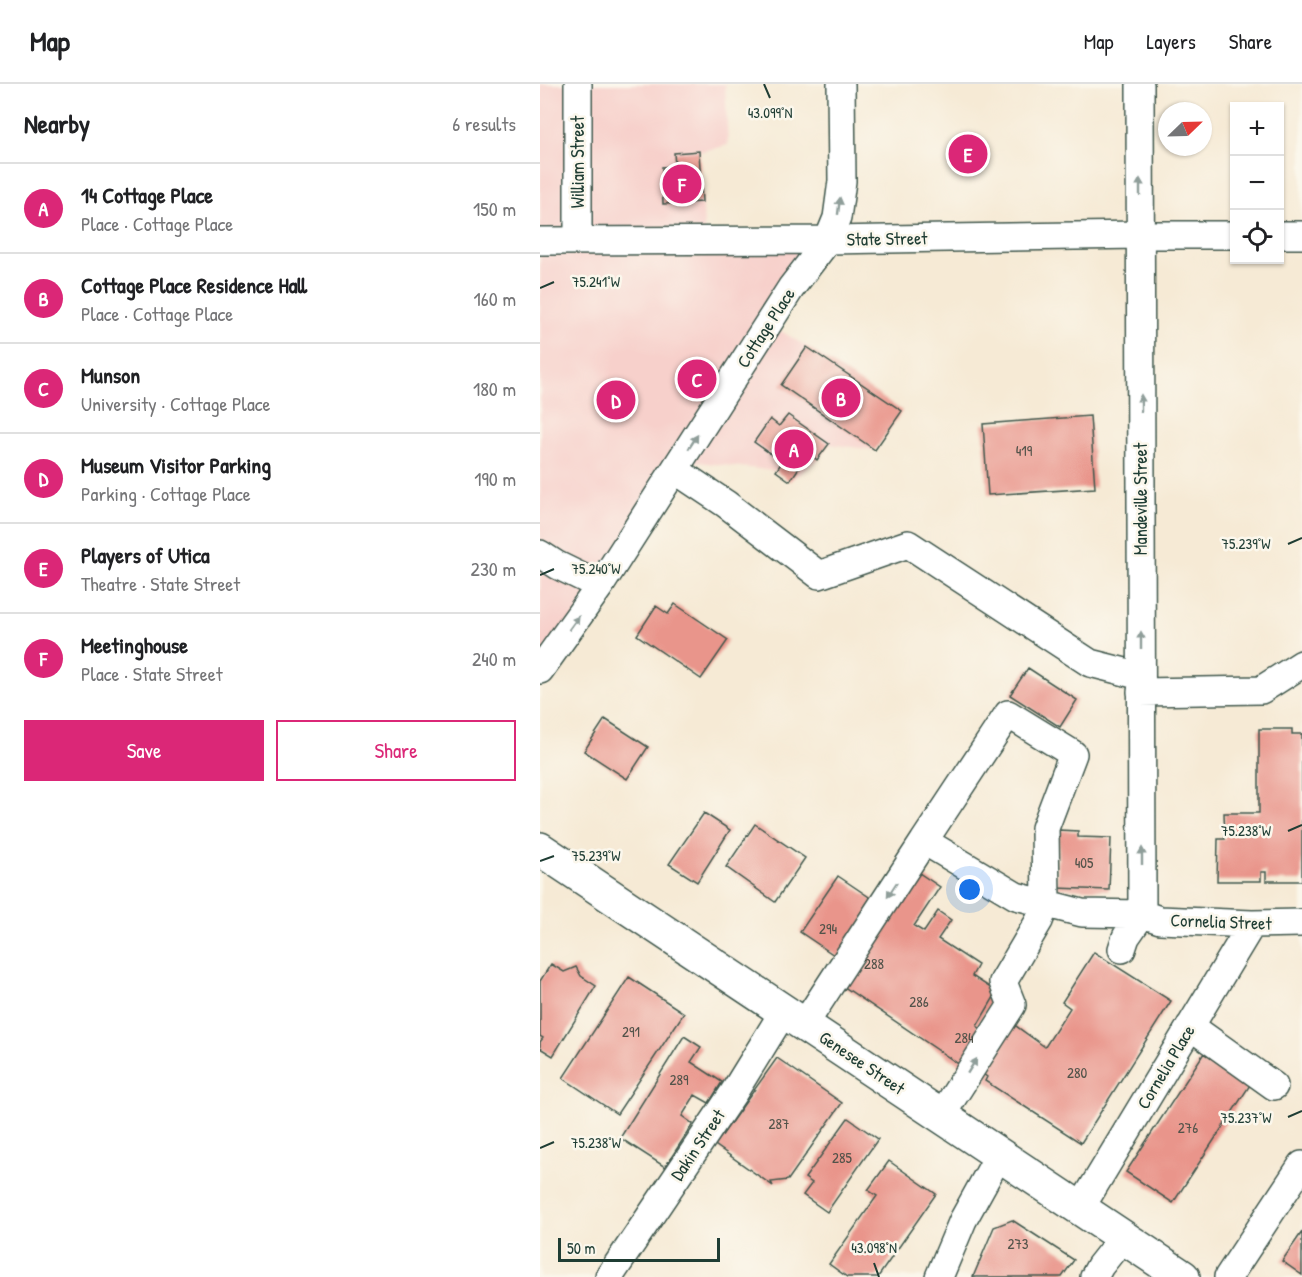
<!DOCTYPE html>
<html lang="en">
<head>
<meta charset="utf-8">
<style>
	body { margin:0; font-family:"Patrick Hand",sans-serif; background:#f2f2f2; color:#202124 }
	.controls { position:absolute; right:18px; top:18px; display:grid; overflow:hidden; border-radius:0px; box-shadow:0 2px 4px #0004 }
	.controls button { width:54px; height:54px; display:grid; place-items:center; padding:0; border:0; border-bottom:2px solid #e0e0e0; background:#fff; color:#202124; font:30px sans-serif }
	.compass { position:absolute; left:618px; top:18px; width:54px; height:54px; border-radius:50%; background:#fff; box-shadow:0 2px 4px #0004; rotate:67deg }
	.scale { position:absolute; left:18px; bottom:15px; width:162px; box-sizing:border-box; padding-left:6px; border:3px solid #1f3d34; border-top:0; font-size:16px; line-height:21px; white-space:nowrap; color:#1f3d34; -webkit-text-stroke:4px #fbf7ec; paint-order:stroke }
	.you { position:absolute; left:430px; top:806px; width:21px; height:21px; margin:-15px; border:4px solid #fff; border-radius:50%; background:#1a73e8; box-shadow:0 0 0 9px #1a73e833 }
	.badge { display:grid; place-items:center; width:39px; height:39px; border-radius:50%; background:#db2777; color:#fff; font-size:20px; font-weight:700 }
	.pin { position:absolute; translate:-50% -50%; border:3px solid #fff; box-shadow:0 2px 6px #0006 }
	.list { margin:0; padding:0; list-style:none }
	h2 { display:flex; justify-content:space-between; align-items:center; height:78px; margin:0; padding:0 24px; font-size:26px }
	h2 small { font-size:20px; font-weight:400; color:#757577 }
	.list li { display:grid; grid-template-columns:39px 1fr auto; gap:18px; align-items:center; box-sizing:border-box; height:90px; padding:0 24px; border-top:2px solid #e0e0e0 }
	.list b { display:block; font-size:22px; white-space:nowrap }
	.list p { margin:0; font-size:20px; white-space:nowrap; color:#757577 }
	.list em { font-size:20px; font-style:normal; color:#757577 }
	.actions { display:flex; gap:12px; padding:18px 24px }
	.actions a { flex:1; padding:14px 0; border:2px solid #db2777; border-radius:0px; text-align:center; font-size:21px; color:#db2777 }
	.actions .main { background:#db2777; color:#fff }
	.icon { flex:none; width:33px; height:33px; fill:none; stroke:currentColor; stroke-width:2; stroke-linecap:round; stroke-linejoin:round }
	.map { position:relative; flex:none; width:762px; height:1193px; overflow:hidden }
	header { display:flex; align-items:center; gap:36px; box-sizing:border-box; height:84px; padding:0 30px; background:#fff; border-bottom:2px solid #e0e0e0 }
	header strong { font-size:28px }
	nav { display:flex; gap:33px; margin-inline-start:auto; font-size:21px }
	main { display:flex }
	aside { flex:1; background:#fff }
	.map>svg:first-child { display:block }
</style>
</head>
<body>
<header>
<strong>Map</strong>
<nav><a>Map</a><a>Layers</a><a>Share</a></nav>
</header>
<main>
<aside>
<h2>Nearby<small>6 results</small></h2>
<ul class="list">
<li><span class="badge">A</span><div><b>14 Cottage Place</b><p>Place · Cottage Place</p></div><em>150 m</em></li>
<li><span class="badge">B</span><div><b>Cottage Place Residence Hall</b><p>Place · Cottage Place</p></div><em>160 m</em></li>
<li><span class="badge">C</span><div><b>Munson</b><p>University · Cottage Place</p></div><em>180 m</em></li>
<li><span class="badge">D</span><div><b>Museum Visitor Parking</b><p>Parking · Cottage Place</p></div><em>190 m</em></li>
<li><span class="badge">E</span><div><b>Players of Utica</b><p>Theatre · State Street</p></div><em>230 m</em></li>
<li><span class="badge">F</span><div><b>Meetinghouse</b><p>Place · State Street</p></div><em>240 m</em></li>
</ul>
<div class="actions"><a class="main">Save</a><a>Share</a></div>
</aside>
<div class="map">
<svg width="762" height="1193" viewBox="0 0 762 1193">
	<rect width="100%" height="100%" fill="#fbf7ec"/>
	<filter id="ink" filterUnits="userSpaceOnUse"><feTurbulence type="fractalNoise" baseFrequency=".0167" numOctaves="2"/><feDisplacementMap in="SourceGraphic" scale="12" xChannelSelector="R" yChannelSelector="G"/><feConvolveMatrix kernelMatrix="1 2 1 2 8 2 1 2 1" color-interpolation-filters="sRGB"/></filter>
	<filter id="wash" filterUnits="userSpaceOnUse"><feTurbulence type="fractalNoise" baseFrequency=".008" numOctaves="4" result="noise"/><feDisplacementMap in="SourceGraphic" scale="24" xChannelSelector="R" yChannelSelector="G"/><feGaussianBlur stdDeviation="1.35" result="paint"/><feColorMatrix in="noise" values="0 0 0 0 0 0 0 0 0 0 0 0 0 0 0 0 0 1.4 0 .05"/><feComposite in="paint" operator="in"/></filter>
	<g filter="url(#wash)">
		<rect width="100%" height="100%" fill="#f6ead5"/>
		<path fill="#f7d0cb" d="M0 0H185L188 61 159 68 165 156H288L228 239 267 263 362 327 335 366 289 360 277 376 250 397 236 387 141 376 0 589Z"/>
		<g id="blocks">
			<path fill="#e9958b" d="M159 67 162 118 123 120 122 83 135 82 134 69Z
				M267 263 362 327 335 366 241 301Z
				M248 331 289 360 277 376 269 369 250 397 236 387 242 378 214 358 230 335 239 342Z
				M550 332 555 404 448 411 443 340Z
				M135 520 188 556 161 595 97 551 116 522 128 530Z
				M488 584 537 616 520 643 470 611Z
				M65 635 108 663 87 695 44 667Z
				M719 645H752V650H762V797H726V788H721V797H677L678 755H685L684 729H719Z
				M164 729 190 746 157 798 129 780Z
				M215 740 265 774 235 818 186 783Z
				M519 746 538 747V753L571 754 569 806 517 804Z
				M370 783 400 803 374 842 384 848 398 827 411 836 398 855 438 881 432 892 457 908 437 942 457 956 469 937 505 963 530 924 522 918 554 868 631 917 541 1059 445 997 447 993 430 980 426 985 297 898Z
				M298 792 338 819 300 875 260 848Z
				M11 880 24 888 36 883 41 892 56 902 13 972 0 964V958L3 954 0 952V897Z
				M89 893 144 929 77 1030 23 994Z
				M144 952 161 963 151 978 182 998 169 1019 155 1011 142 1032 153 1040 125 1083 80 1054Z
				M664 969 710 1001 633 1119 586 1088Z
				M237 974 302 1019 248 1096 231 1098 233 1102 175 1061Z
				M308 1034 338 1055 287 1128 263 1111 272 1099 265 1094Z
				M349 1077 396 1110 338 1193H307L289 1180 337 1112 328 1106Z
				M472 1136 534 1176 522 1193H433L454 1143Z
				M762 1148V1191L742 1177Z"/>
		</g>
	</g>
	<g filter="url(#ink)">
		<use href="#blocks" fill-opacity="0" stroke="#3f574c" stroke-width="1.5"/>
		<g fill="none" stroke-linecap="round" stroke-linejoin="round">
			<g stroke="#3f574c" stroke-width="30">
				<path id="minor" d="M38 0V157
					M600 0 602 830
					M740 151H762
					M0 157 288 156 600 151H694
					M135 386 186 420 279 491 368 460 550 579 601 592
					M0 470 17 481 60 502
					M0 586 60 502 251 204 288 156 297 134 302 97 301 0
					M601 608 721 606 762 580
					M582 865 586 853 602 830
					M264 941 384 757
					M650 942 734 1002
					M401 1032 472 921 463 898 499 837 506 819 505 744 533 670 468 630 384 757 476 812 542 829 602 830 620 836 712 840 762 839
					M540 1125 712 840
					M69 1193 194 1008 244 927
					M399 1193 423 1136 459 1071
					M554 1193 560 1182 583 1153
					M688 1193 762 1081"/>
			</g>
			<g stroke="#3f574c" stroke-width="36">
				<path id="major" d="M0 765 643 1193"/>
			</g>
			<use href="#minor" stroke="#fff" stroke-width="27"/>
			<use href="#major" stroke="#fff" stroke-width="33"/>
		</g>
		<defs><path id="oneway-solid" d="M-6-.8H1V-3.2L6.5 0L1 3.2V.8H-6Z" transform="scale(1.5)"/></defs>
		<g fill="#8f9e9a">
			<use href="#oneway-solid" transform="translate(600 103) rotate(-90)"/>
			<use href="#oneway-solid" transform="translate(299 122) rotate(-83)"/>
			<use href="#oneway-solid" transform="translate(601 319) rotate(-90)"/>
			<use href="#oneway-solid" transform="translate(153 358) rotate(-57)"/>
			<use href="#oneway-solid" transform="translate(34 539) rotate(-54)"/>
			<use href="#oneway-solid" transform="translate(601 556) rotate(-90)"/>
			<use href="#oneway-solid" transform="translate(602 772) rotate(-90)"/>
			<use href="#oneway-solid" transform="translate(352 806) rotate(123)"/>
			<use href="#oneway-solid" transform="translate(432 982) rotate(-58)"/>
		</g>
	</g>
	<path fill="none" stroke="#1f3d34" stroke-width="2" d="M224 0 230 14M0 204 14 198M748 460 762 454M0 491 14 485M748 747 762 741M0 777 14 772M748 1033 762 1027M0 1064 14 1058M334 1179 339 1193"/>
	<g text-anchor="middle" stroke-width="5" stroke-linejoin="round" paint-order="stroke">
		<g font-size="15" fill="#52534a">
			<text x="484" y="372">419</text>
			<text x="544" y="784">405</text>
			<text x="288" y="850">294</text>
			<text x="334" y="885">288</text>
			<text x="379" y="923">286</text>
			<text x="91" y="953">291</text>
			<text x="424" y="959">284</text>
			<text x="537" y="994">280</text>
			<text x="139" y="1001">289</text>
			<text x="239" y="1045">287</text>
			<text x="648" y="1049">276</text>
			<text x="302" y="1079">285</text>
			<text x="478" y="1165">273</text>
		</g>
		<g font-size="18" fill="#1f3d34" stroke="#fbf7ec">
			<text transform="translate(38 78) rotate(-90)" y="6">William Street</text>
			<text transform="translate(347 155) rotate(-1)" y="6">State Street</text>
			<text transform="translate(226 244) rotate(-57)" y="6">Cottage Place</text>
			<text transform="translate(601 415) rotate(-90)" y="6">Mandeville Street</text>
			<text transform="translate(681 838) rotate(2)" y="6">Cornelia Street</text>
			<text transform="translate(322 979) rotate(34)" y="6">Genesee Street</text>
			<text transform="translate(626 983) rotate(-59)" y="6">Cornelia Place</text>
			<text transform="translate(158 1061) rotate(-56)" y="6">Dakin Street</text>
		</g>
	</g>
	<g font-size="15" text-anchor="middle" fill="#1f3d34" stroke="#fbf7ec" stroke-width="5" stroke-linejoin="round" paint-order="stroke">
		<text x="230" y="34">43.099°N</text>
		<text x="56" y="203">75.241°W</text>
		<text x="706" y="465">75.239°W</text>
		<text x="56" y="490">75.240°W</text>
		<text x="706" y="752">75.238°W</text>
		<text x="56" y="777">75.239°W</text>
		<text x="706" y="1039">75.237°W</text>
		<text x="56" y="1064">75.238°W</text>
		<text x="334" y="1169">43.098°N</text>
	</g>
</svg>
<div class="controls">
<button>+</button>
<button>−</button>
<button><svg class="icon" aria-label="locate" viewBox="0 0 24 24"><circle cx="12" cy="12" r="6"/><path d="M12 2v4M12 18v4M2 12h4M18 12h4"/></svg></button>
</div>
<svg class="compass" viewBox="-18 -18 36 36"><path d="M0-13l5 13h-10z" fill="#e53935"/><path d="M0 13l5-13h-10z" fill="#757577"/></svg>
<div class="scale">50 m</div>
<div class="you"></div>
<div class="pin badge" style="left:254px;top:365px">A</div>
<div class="pin badge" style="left:301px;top:314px">B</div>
<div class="pin badge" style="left:157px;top:295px">C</div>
<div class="pin badge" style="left:76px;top:316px">D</div>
<div class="pin badge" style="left:428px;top:70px">E</div>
<div class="pin badge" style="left:142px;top:100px">F</div>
</div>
</main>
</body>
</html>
